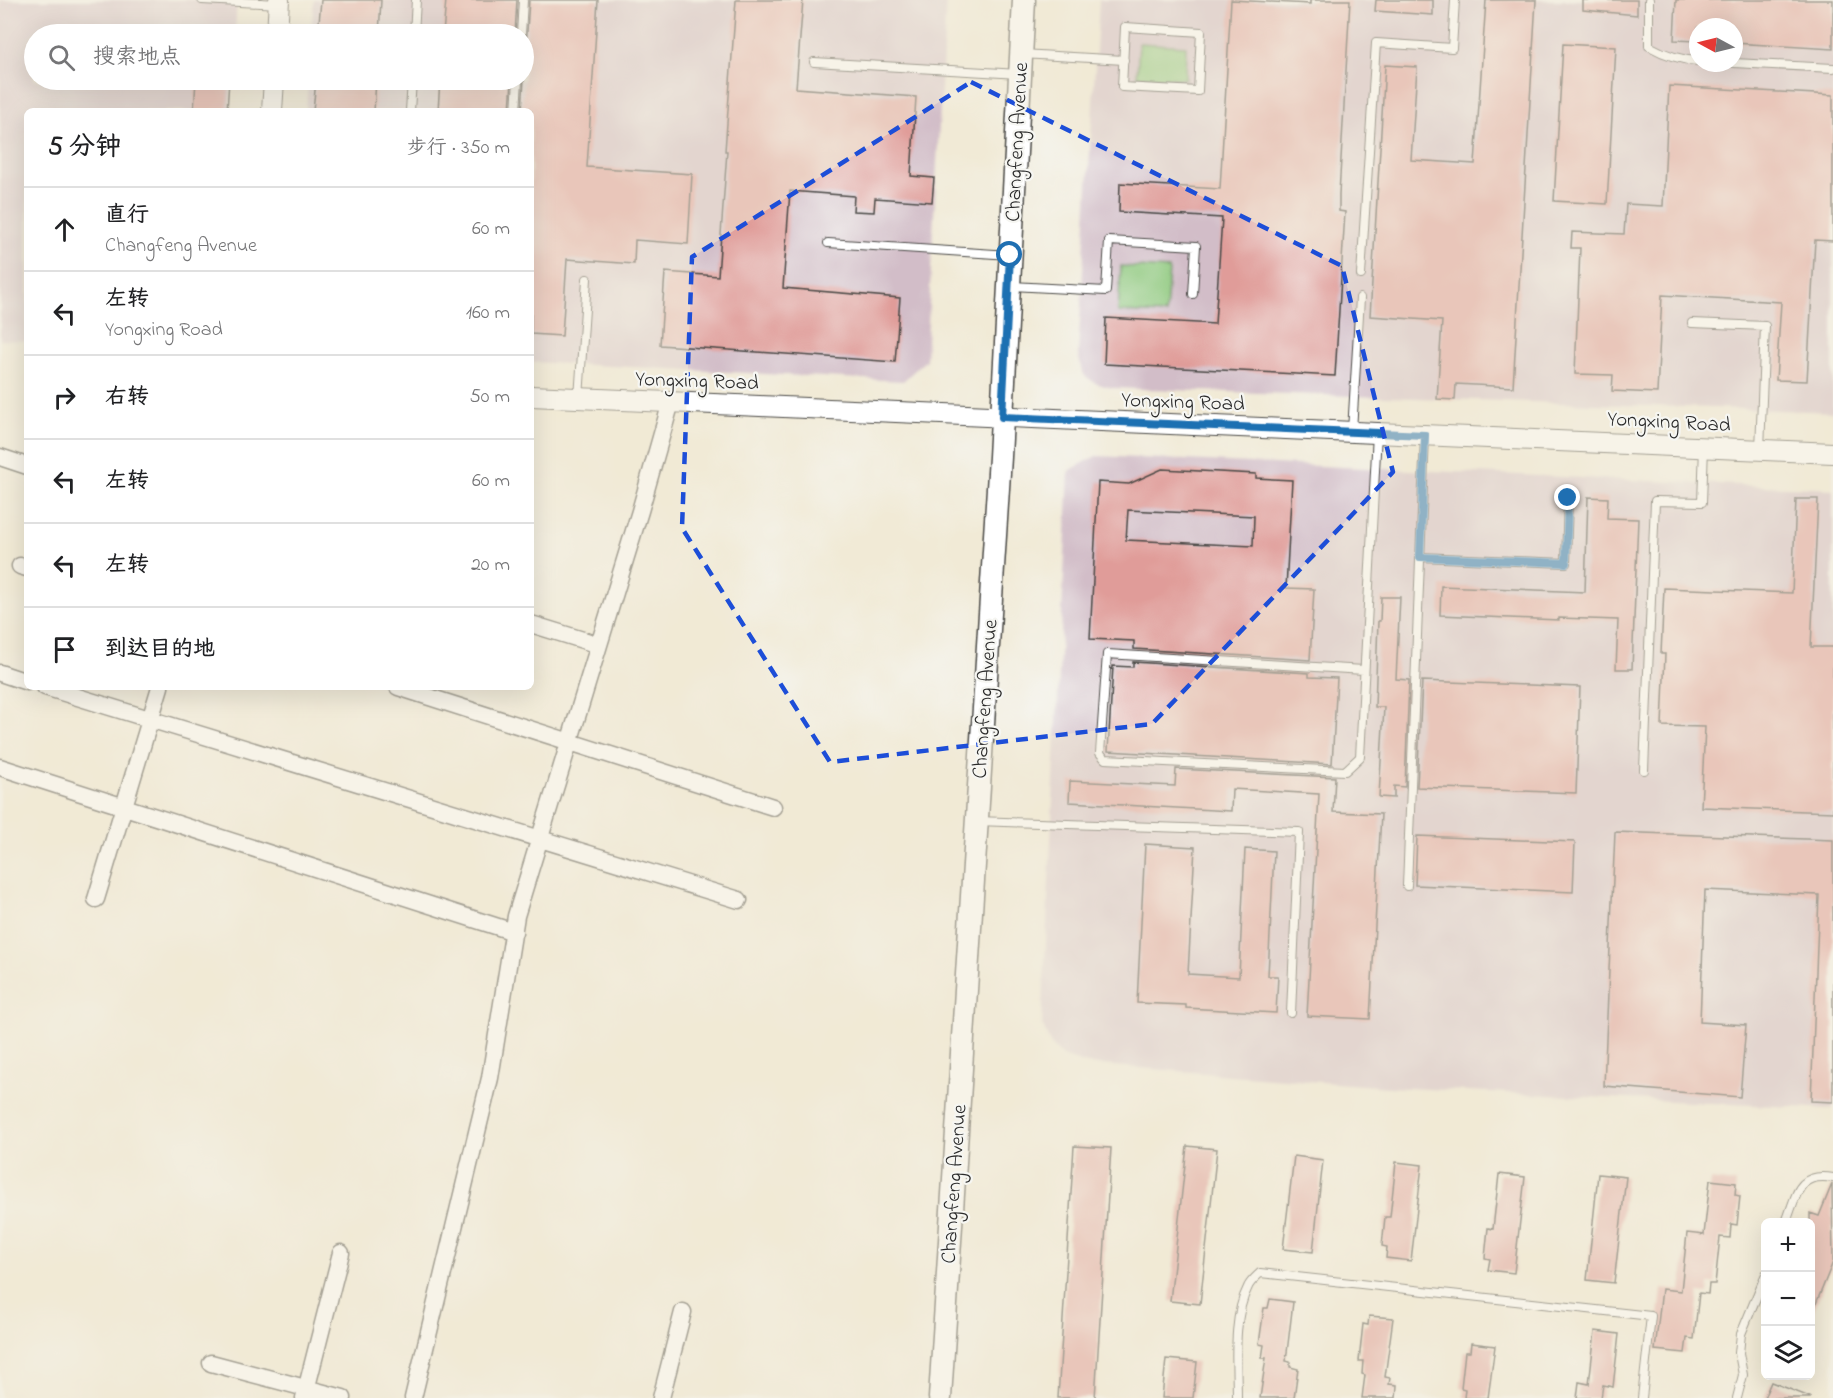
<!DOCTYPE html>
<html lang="zh">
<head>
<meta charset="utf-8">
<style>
	body { margin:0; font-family:"Indie Flower","LXGW WenKai TC",sans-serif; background:#f2f2f2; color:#202124 }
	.controls { position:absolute; right:18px; bottom:18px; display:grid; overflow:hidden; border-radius:9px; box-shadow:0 6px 24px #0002 }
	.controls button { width:54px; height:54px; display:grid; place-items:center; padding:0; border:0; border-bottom:2px solid #e0e0e0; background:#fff; color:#202124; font:30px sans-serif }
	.compass { position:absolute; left:1689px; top:18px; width:54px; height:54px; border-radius:50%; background:#fff; box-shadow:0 6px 24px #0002; rotate:277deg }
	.stop { position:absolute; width:18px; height:18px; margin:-14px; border:4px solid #1f6fb2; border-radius:50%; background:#fff }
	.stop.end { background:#1f6fb2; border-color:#fff; box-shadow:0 2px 6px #0008 }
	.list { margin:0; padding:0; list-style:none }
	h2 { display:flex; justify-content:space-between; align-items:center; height:78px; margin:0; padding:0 24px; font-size:26px }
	h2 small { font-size:20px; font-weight:400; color:#757577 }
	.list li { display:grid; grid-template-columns:39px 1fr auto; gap:18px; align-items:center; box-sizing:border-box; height:84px; padding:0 24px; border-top:2px solid #e0e0e0 }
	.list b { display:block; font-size:22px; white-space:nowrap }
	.list p { margin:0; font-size:20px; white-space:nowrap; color:#757577 }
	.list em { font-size:20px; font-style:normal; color:#757577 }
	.icon { flex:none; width:33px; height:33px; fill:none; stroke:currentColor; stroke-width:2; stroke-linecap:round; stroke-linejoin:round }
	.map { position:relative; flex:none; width:1833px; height:1398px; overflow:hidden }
	.search { position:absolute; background:#fff; box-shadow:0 6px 24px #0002; left:24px; top:24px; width:510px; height:66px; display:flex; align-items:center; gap:15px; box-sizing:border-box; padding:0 21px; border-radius:33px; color:#757577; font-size:22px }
	.panel { position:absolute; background:#fff; box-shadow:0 6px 24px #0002; left:24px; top:108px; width:510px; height:582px; border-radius:9px }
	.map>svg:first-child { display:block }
</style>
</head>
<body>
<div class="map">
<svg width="1833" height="1398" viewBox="0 0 1833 1398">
	<rect width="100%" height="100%" fill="#f6f6f2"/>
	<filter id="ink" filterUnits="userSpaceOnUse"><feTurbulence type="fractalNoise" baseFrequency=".0167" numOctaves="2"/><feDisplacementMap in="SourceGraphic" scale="12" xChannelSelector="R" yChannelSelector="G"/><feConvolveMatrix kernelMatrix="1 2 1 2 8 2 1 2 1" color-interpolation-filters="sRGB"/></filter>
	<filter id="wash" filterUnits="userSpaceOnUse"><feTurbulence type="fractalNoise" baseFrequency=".008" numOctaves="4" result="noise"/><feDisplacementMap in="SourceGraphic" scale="24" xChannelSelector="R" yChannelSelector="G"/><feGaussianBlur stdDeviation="1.35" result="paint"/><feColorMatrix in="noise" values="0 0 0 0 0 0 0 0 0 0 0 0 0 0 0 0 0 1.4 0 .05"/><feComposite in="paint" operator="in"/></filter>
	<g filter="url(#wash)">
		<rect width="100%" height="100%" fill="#f1ead6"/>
		<path fill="#d2bdc8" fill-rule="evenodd" d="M0 0H237L235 34H34V80H232L230 111H27V341L0 340Z
			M314 0H946L926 360 903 381 531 362V111H306L308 80H524V34H311Z
			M1099 0H1833V412L1112 388 1095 383 1084 375 1078 355ZM1698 27H1734V63H1698Z
			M1096 456 1833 489V1109L1387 1087 1087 1064 1062 1056 1050 1043 1042 1024 1069 471Z"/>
		<path fill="#8cc87c" stroke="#5c7a54" stroke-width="1.5" d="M1139 43 1186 46 1185 79 1137 76Z
			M1121 266 1169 269 1166 314 1118 312Z"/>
		<g id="blocks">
			<path fill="#e09c99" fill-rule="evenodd" d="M321 0H381L379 34H318Z
				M446 0H517L515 34H443Z
				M529 0H598L587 167 692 174 688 244 635 240 634 264 567 259 562 336 531 334V111H522Z
				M736 0H803L796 88 916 97 911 176 934 178 932 202 875 198 874 212 853 211 854 196 790 191 783 288 900 298 895 362 660 345 665 272 718 276 727 151H725Z
				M1231 0 1310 4V0H1350L1339 194V211L1345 212 1335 376 1104 364 1106 318 1215 324 1222 218 1119 212 1120 183 1220 189Z
				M1376 0H1433V15L1375 11Z
				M1486 0H1536L1513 387 1456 384 1455 400 1437 399 1442 321 1370 316 1385 65 1417 67 1411 160 1475 164Z
				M1583 0H1637V15L1583 10Z
				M1676 0H1833V49L1734 43V27H1698V41L1674 40Z
				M1563 44 1616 47 1607 204 1554 201Z
				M196 80H229L227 111H194Z
				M316 80H376L374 111H313Z
				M440 80H512L510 111H438Z
				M1669 86 1833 95V241L1815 240 1807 381 1776 380 1781 302 1662 295 1657 393 1612 391 1613 375 1575 374 1580 248H1571L1572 232 1624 234 1626 204 1663 206Z
				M1162 469 1256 474V478L1292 480 1286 588 1314 589 1310 660 1134 649V641L1090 639 1098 482 1129 484ZM1128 510 1254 516 1253 546 1126 540Z
				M1588 497 1608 498 1607 518 1638 519 1632 669H1616L1618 620 1559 618V620L1440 615 1441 586 1585 592Z
				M1796 499H1818L1811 647H1833V812L1701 807 1705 727 1662 726 1665 654H1661L1664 588 1792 593Z
				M1381 597H1400L1396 679 1409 680 1405 787 1394 786V798L1379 797 1384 707H1375L1378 621H1380Z
				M1133 662 1309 673V677L1337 678 1332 764 1108 751 1113 666 1133 667Z
				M1422 681 1580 687 1576 793 1417 787Z
				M1176 769 1335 777 1333 812 1381 814 1370 1019 1307 1016 1319 794 1232 789 1231 811 1069 802 1070 781 1175 786Z
				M1615 832 1833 840V1102L1811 1101 1819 895 1705 890 1700 1022 1746 1025 1740 1097 1604 1086Z
				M1417 836 1575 842 1573 892 1415 885Z
				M1145 844 1195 847 1188 974 1239 977 1245 849 1274 851 1268 976H1278L1276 1013 1186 1008V1005L1137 1003Z
				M1074 1146 1111 1148 1095 1398H1058Z
				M1187 1146 1217 1149 1200 1304 1170 1301Z
				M1294 1156 1323 1160 1313 1252 1283 1249Z
				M1396 1162 1422 1165 1411 1261 1386 1258 1387 1247 1382 1246 1385 1217H1390Z
				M1499 1174 1525 1177 1514 1273 1488 1270 1490 1259 1485 1258 1488 1228 1493 1229Z
				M1598 1174 1626 1177 1614 1283 1587 1280Z
				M1710 1180 1736 1183 1735 1195 1740 1196 1737 1225 1731 1224 1730 1238 1720 1237 1715 1284H1709L1708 1294 1699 1293 1694 1339 1687 1338 1685 1353 1655 1350 1662 1289 1681 1291 1687 1233 1704 1235Z
				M1832 1184 1833 1262 1811 1316 1810 1213 1819 1216Z
				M1270 1299 1293 1302 1286 1361 1290 1362V1367L1298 1369 1294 1398H1260L1266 1358H1262L1264 1345 1259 1344 1264 1308H1268Z
				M1369 1316 1393 1318 1385 1377 1390 1378 1389 1384 1397 1385 1396 1398H1362L1365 1375 1362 1374 1363 1361H1359L1363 1324 1368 1325Z
				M1595 1331 1619 1334 1613 1387 1603 1385 1601 1398H1577L1579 1382 1589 1384Z
				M1471 1343 1495 1346 1488 1398H1464L1465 1389 1461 1388 1465 1352H1470Z
				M1166 1359 1197 1362 1193 1398H1162Z
				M1771 1382 1810 1397V1398H1764Z"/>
		</g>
	</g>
	<g filter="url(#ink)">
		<use href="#blocks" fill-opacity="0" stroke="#494845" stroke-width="1.5"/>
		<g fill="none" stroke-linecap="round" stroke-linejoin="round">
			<g stroke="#494845" stroke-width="10">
				<path id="service" d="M202 0 279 4
					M1649 0V46C1665 55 1680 60 1698 61
					M1125 27 1201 32 1198 91 1122 87Z
					M414 34 416 0
					M521 34 523 0
					M1022 54 1124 60
					M814 62 1019 74
					M1734 63 1833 68
					M410 111 412 80
					M516 111 518 80
					M828 243 1010 255
					M1361 275 1376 43 1452 48 1455 0
					M1012 286 1106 291 1109 241 1196 246 1193 294
					M1692 323 1765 326 1760 449
					M579 398 587 279
					M1352 431 1360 298
					M1420 557 1566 563 1568 498
					M1364 670 1107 654 1100 753 1105 759 1345 771 1360 757 1377 433
					M1644 770 1655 501 1702 502 1704 447
					M977 821 1299 832 1291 1013
					M1407 886 1425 435
					M1786 1222C1797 1195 1797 1172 1833 1178
					M1237 1398C1237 1364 1232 1318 1248 1287 1250 1282 1256 1277 1260 1273L1651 1316 1642 1398
					M1737 1398 1743 1375 1739 1353 1741 1334 1766 1274"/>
			</g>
			<g stroke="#494845" stroke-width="19">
				<path id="minor" d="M0 457 27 466
					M20 566 27 568
					M531 624 599 645
					M0 673 27 682
					M45 687 739 900
					M398 687 773 807
					M0 767 514 932
					M96 899 160 687
					M211 1363 343 1398
					M304 1398 341 1253
					M413 1398 490 1078 516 916 640 511 671 402
					M661 1398 683 1312"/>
			</g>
			<g stroke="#494845" stroke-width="22">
				<path id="tertiary" d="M277 34 279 0
					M272 111 274 80
					M531 396 1833 453"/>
			</g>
			<g stroke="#494845" stroke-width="25">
				<path id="secondary" d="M940 1398 1000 457 1024 0"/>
			</g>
			<use href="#service" stroke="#fff" stroke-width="8"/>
			<use href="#minor" stroke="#fff" stroke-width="16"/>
			<use href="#tertiary" stroke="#fff" stroke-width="20"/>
			<use href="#secondary" stroke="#fff" stroke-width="22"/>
		</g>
	</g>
	<g fill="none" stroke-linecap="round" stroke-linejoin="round" filter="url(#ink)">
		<path stroke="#1f6fb2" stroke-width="8" d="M1010 255 1002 417 1425 435 1420 557 1566 563 1568 498"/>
	</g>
	<path d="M0 0H1833V1398H0ZM971 82 1342 266 1393 472 1152 724 830 762 682 528 692 257Z" fill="#f1ead6" fill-opacity=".55" fill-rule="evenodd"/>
	<path fill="none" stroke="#1d4ed8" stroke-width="4.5" stroke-dasharray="12 8" stroke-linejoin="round" d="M971 82 1342 266 1393 472 1152 724 830 762 682 528 692 257Z"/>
	<g text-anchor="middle" stroke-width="4.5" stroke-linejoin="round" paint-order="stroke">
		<g font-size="21" fill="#2b2b2b" stroke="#f6f6f2">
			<text transform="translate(1016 142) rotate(-87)" y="7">Changfeng Avenue</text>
			<text transform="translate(697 380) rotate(2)" y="7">Yongxing Road</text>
			<text transform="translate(1183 401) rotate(2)" y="7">Yongxing Road</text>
			<text transform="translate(1669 421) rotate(3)" y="7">Yongxing Road</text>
			<text transform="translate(984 699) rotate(-86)" y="7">Changfeng Avenue</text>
			<text transform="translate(953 1184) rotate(-86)" y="7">Changfeng Avenue</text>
		</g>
	</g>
</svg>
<div class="controls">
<button>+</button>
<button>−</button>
<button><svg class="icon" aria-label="layers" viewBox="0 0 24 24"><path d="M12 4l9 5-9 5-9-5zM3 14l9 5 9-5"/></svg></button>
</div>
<svg class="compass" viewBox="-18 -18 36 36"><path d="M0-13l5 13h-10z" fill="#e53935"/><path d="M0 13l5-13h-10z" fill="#757577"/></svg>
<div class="stop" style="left:1010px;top:255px"></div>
<div class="stop end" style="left:1568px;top:498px"></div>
<div class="search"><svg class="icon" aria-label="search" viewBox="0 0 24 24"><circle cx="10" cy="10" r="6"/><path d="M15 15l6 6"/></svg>搜索地点</div>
<section class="panel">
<h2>5 分钟<small>步行 · 350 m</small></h2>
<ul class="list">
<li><svg class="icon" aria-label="ahead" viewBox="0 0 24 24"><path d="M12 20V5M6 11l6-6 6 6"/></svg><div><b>直行</b><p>Changfeng Avenue</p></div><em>60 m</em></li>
<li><svg class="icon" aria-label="left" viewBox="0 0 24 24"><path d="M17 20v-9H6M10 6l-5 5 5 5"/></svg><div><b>左转</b><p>Yongxing Road</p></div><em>160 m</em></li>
<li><svg class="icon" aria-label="right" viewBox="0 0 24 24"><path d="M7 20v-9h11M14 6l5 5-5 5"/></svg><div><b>右转</b></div><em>50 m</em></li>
<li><svg class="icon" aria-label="left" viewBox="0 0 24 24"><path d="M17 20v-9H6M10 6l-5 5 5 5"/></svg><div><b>左转</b></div><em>60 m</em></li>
<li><svg class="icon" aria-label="left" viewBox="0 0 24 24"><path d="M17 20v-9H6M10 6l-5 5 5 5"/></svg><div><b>左转</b></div><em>20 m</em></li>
<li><svg class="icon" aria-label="arrive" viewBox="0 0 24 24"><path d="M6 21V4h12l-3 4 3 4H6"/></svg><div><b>到达目的地</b></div></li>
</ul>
</section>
</div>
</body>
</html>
